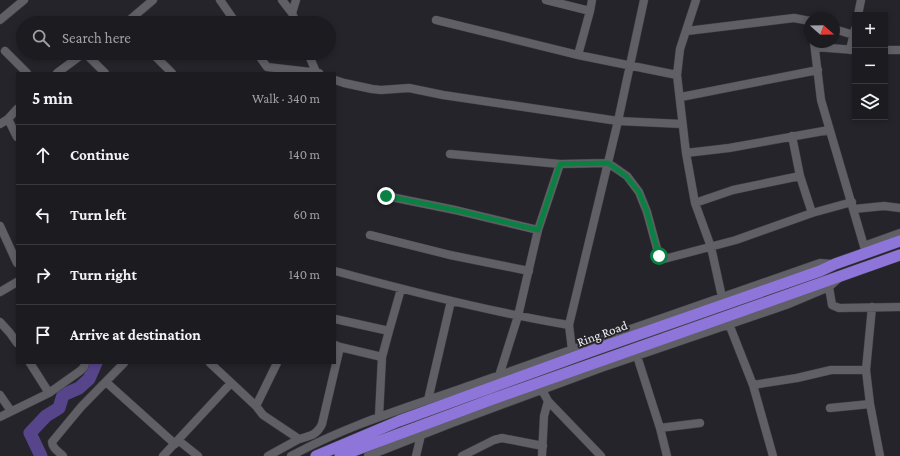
<!DOCTYPE html>
<html lang="en">
<head>
<meta charset="utf-8">
<style>
	body { margin:0; font-family:"Crimson Pro",serif; background:#252429; color:#f1f3f6 }
	.controls { position:absolute; right:12px; top:12px; display:grid; overflow:hidden; border-radius:0px; box-shadow:0 2px 6px #0003 }
	.controls button { width:36px; height:36px; display:grid; place-items:center; padding:0; border:0; border-bottom:1px solid #3a393e; background:#1c1b20; color:#f1f3f6; font:20px sans-serif }
	.compass { position:absolute; left:804px; top:12px; width:36px; height:36px; border-radius:50%; background:#1c1b20; box-shadow:0 2px 6px #0003; rotate:110deg }
	.stop { position:absolute; width:12px; height:12px; margin:-9px; border:3px solid #0b8043; border-radius:50%; background:#fff }
	.stop.end { background:#0b8043; border-color:#fff; box-shadow:0 1px 4px #0008 }
	.list { margin:0; padding:0; list-style:none }
	h2 { display:flex; justify-content:space-between; align-items:center; height:52px; margin:0; padding:0 16px; font-size:17px }
	h2 small { font-size:13px; font-weight:400; color:#a0a1a5 }
	.list li { display:grid; grid-template-columns:26px 1fr auto; gap:12px; align-items:center; box-sizing:border-box; height:60px; padding:0 16px; border-top:1px solid #3a393e }
	.list b { display:block; font-size:15px; white-space:nowrap }
	.list em { font-size:13px; font-style:normal; color:#a0a1a5 }
	.icon { flex:none; width:22px; height:22px; fill:none; stroke:currentColor; stroke-width:2; stroke-linecap:round; stroke-linejoin:round }
	.map { position:relative; flex:none; width:900px; height:456px; overflow:hidden }
	.search { position:absolute; background:#1c1b20; box-shadow:0 2px 6px #0003; left:16px; top:16px; width:320px; height:44px; display:flex; align-items:center; gap:10px; box-sizing:border-box; padding:0 14px; border-radius:22px; color:#a0a1a5; font-size:15px }
	.panel { position:absolute; background:#1c1b20; box-shadow:0 2px 6px #0003; left:16px; top:72px; width:320px; height:292px; border-radius:0px }
	.map>svg:first-child { display:block }
</style>
</head>
<body>
<div class="map">
<svg width="900" height="456" viewBox="0 0 900 456">
	<rect width="100%" height="100%" fill="#25242a"/>
	<g fill="none" stroke-linecap="round" stroke-linejoin="round">
		<path stroke="#57458c" stroke-width="13" d="M41 456 30 433 46 416 59 408 63 395 79 388 89 379 96 363"/>
		<g stroke="#403f44" stroke-width="9">
			<path id="minor" d="M220 0 236 23
				M282 0 292 13
				M546 0 590 11 592 0
				M696 0 680 49 677 75 686 153 695 203 711 247 722 297
				M858 15 861 0
				M0 20 24 0
				M436 20 578 55 677 75
				M126 23 153 0
				M296 23 292 13 296 0
				M834 29 854 35
				M687 31 794 18 810 21
				M814 42 821 100 866 253
				M815 47 855 50
				M850 50 855 29
				M885 50H900
				M5 51 27 73
				M85 53 105 73
				M152 53 172 73
				M257 53 267 67 319 73
				M308 53 316 72
				M578 55 590 11
				M57 73 84 53
				M335 80 344 83 372 89 381 90 409 88 443 95 618 121 682 124
				M681 97 818 70
				M8 119 17 137
				M0 124 8 119 17 109
				M792 136 800 176 812 213
				M686 153 729 148 829 130
				M450 154 560 164 538 230 518 316 499 376
				M560 164 608 163 627 176 639 192 647 212 659 256 664 259 736 240 812 213 852 202
				M386 196 455 210 538 230
				M695 203 733 190 800 176
				M854 209 884 206 900 208
				M0 226 17 263
				M370 235 450 255 529 271
				M864 246 900 233
				M335 271C412 292 490 312 569 325L618 121 644 0
				M829 287 832 305 839 308 900 307
				M0 292 17 282
				M872 307 866 370 870 404 880 456
				M335 319 389 331 401 289
				M0 322 10 333 17 343
				M729 324 753 385 773 456
				M569 325 572 350
				M340 347 382 357
				M637 356 660 428 667 456
				M30 363 49 393
				M210 363 256 406 263 415 299 439C310 436 317 435 322 424L340 347 335 345
				M106 382 175 444
				M753 385 797 378 831 370H866
				M542 390 548 401 601 456
				M0 395 11 411
				M428 400 451 301
				M256 406 277 363
				M830 408 870 404
				M379 416 382 357 389 331
				M0 417 49 393 80 371 84 367 85 363
				M660 428 700 423
				M178 440 198 456
				M63 456C59 452 52 448 52 442L81 407 124 363
				M163 456 231 383
				M268 456 299 439
				M291 456C351 423 416 405 480 382 593 342 706 303 820 263L832 264
				M368 456 452 423 601 368 786 305 829 287 838 279
				M416 456 421 435
				M462 456 494 440 502 438 543 446
				M542 456 544 416 548 401"/>
		</g>
		<g stroke="#403f44" stroke-width="12">
			<path id="highway" d="M316 456 399 421 597 349 820 271 835 264 900 241
				M340 456 490 400 900 255"/>
		</g>
		<use href="#minor" stroke="#605f66" stroke-width="8"/>
		<use href="#highway" stroke="#8e75d9" stroke-width="11"/>
	</g>
	<g fill="none" stroke-linecap="round" stroke-linejoin="round">
		<path stroke="#0b8043" stroke-width="5" d="M386 196 455 210 538 230 560 164 608 163 626 176 639 192 647 212 659 256"/>
	</g>
	<g text-anchor="middle" stroke-width="4" stroke-linejoin="round" paint-order="stroke">
		<g font-size="13" fill="#f0eff3" stroke="#25242a">
			<text transform="translate(602 333) rotate(-20)" y="5">Ring Road</text>
		</g>
	</g>
</svg>
<div class="controls">
<button>+</button>
<button>−</button>
<button><svg class="icon" aria-label="layers" viewBox="0 0 24 24"><path d="M12 4l9 5-9 5-9-5zM3 14l9 5 9-5"/></svg></button>
</div>
<svg class="compass" viewBox="-18 -18 36 36"><path d="M0-13l5 13h-10z" fill="#e53935"/><path d="M0 13l5-13h-10z" fill="#a0a1a5"/></svg>
<div class="stop" style="left:659px;top:256px"></div>
<div class="stop end" style="left:386px;top:196px"></div>
<div class="search"><svg class="icon" aria-label="search" viewBox="0 0 24 24"><circle cx="10" cy="10" r="6"/><path d="M15 15l6 6"/></svg>Search here</div>
<section class="panel">
<h2>5 min<small>Walk · 340 m</small></h2>
<ul class="list">
<li><svg class="icon" aria-label="ahead" viewBox="0 0 24 24"><path d="M12 20V5M6 11l6-6 6 6"/></svg><div><b>Continue</b></div><em>140 m</em></li>
<li><svg class="icon" aria-label="left" viewBox="0 0 24 24"><path d="M17 20v-9H6M10 6l-5 5 5 5"/></svg><div><b>Turn left</b></div><em>60 m</em></li>
<li><svg class="icon" aria-label="right" viewBox="0 0 24 24"><path d="M7 20v-9h11M14 6l5 5-5 5"/></svg><div><b>Turn right</b></div><em>140 m</em></li>
<li><svg class="icon" aria-label="arrive" viewBox="0 0 24 24"><path d="M6 21V4h12l-3 4 3 4H6"/></svg><div><b>Arrive at destination</b></div></li>
</ul>
</section>
</div>
</body>
</html>
